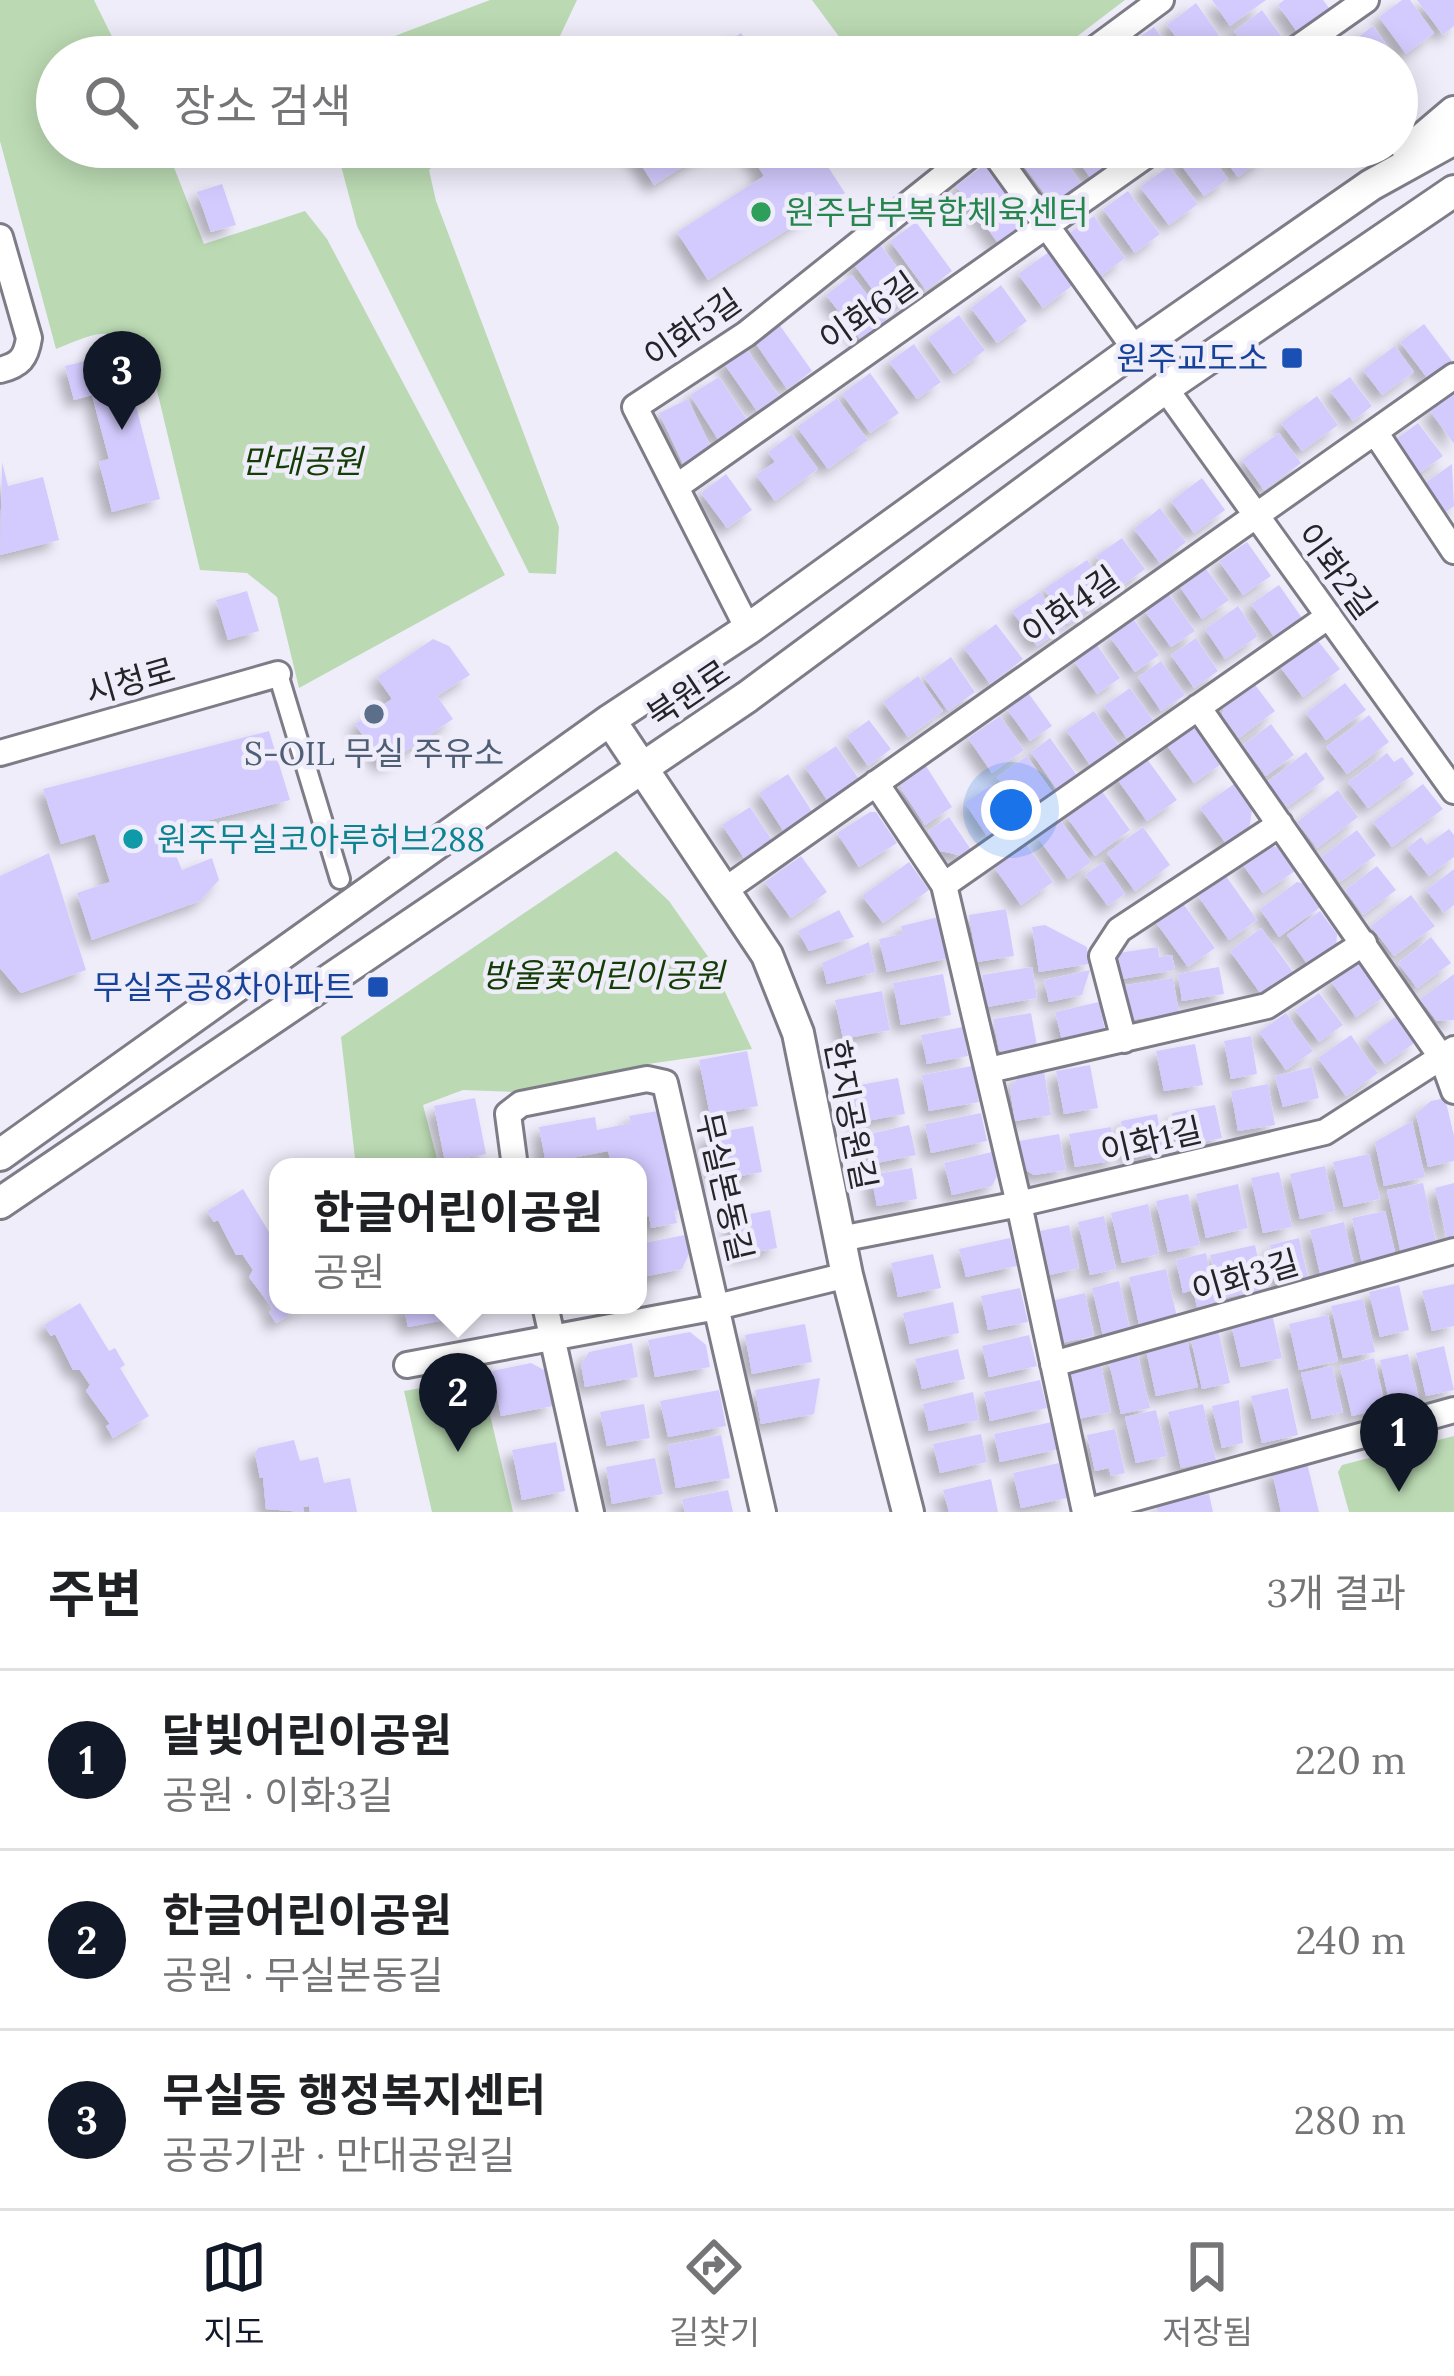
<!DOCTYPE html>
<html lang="ko">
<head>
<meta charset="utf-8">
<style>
	body { margin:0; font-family:Lora,"Noto Sans KR",serif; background:#f6f6f6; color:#202124 }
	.you { position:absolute; left:1011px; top:810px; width:42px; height:42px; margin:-30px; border:9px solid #fff; border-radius:50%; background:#1a73e8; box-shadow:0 0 0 18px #1a73e833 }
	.badge { display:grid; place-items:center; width:78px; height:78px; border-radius:50%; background:#111827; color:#fff; font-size:39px; font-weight:700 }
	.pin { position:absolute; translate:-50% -99px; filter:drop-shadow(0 3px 6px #0008) }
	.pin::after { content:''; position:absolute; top:63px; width:42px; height:36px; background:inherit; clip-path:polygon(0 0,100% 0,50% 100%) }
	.popup { position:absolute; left:269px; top:1158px; width:378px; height:156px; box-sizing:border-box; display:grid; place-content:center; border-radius:24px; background:#fff; filter:drop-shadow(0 3px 9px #0005); font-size:39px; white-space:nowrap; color:#757577 }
	.popup b { font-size:45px; color:#202124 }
	.popup::after { content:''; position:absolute; left:50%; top:100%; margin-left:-24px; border:24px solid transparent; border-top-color:#fff }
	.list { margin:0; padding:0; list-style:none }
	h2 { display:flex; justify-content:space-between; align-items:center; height:156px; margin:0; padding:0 48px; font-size:51px }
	h2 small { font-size:39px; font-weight:400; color:#757577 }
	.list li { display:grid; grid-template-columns:78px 1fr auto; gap:36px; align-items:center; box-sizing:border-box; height:180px; padding:0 48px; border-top:3px solid #e0e0e0 }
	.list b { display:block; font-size:45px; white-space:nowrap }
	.list p { margin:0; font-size:39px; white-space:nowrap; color:#757577 }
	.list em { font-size:39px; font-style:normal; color:#757577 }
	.icon { flex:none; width:66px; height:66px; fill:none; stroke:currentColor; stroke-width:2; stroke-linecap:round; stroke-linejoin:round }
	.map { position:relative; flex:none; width:1454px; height:1512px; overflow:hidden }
	.search { position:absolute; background:#fff; box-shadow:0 6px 30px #0003; left:36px; right:36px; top:36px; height:132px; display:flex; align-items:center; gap:30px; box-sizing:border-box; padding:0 42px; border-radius:66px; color:#757577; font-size:45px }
	.sheet { height:696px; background:#fff }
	nav { display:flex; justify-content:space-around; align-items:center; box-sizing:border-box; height:168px; border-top:3px solid #e0e0e0; background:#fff; font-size:33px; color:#757577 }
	nav a { display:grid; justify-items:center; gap:6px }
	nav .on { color:#111827 }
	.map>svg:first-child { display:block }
</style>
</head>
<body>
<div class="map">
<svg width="1454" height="1512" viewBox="0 0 1454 1512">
	<defs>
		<filter id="shadow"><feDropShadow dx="-8" dy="8" stdDeviation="6" flood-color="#0004"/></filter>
	</defs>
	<rect width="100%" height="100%" fill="#efedfa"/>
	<path fill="#bbdab3" d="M0 0H94L122 57H57V147H166L204 244 305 211 327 239 505 575 299 688 277 597 247 573 200 570 149 357C110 324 101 331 56 349L0 141Z
		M490 0H577L550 57H339Z
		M812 0H1125L1050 57H854Z
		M336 147H452L429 170 436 201 559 527 556 574 529 573 357 226Z
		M616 851 669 901 709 958 752 1049 648 1064 515 1092 463 1090 423 1105 439 1167H356L341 1037Z
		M481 1377 513 1512H432L404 1391Z
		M1454 1436V1512H1349L1338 1472 1342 1465Z"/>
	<path fill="#d3cbfe" filter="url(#shadow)" d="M1212 0H1266L1230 26Z
		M1284 0H1323L1332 12 1300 36 1278 5Z
		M1402 0H1410L1434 33 1406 54 1379 17Z
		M1417 0H1454V26L1443 35Z
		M1196 3 1219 35 1190 56 1167 25Z
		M1262 10 1287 44 1270 57H1252L1234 31Z
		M1373 26 1395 57H1349L1343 48Z
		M1154 27 1176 57H1130L1124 48Z
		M741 33 757 57H703Z
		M630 147H714L654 185Z
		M746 147H815L845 193 708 280 677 232 764 176Z
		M1010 147H1055L1084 187 1055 208Z
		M1079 147H1113L1121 158 1092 180 1072 152Z
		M1191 147H1204L1228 179 1204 196 1176 158Z
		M1215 147H1255L1264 158 1238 177Z
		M987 163 1032 225 1001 247 956 186Z
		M1169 166 1198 204 1169 225 1140 187Z
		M222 184 236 225 211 232 197 192Z
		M1128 191 1160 234 1135 253 1103 209Z
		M1094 216 1125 258 1101 276 1070 233Z
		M916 222 952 271 926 290 890 241Z
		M879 243 916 293 889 312 853 263Z
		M1049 252 1073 285 1043 308 1018 274Z
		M852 275 889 323 863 343 826 295Z
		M1001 285 1027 321 997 343 971 308Z
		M959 315 985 350 954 374 928 338Z
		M776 320 812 371 787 389 752 338Z
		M1424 324 1452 361 1428 379 1400 342Z
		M914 344 941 382 917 399 889 362Z
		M1395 346 1414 372 1382 395 1363 370Z
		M745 347 779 396 757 411 723 362Z
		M122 352 160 499 112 512 99 462 109 459 92 395 74 400 65 366Z
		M870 373 899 413 870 433 842 394Z
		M719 377 749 423 719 441 690 395Z
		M1350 377 1372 406 1353 421 1330 391Z
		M1454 393V444L1430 411Z
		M1317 396 1338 425 1302 451 1281 423Z
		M837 398 868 440 828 469 797 427Z
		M688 399 714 454 685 468 659 413Z
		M1418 423 1443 456 1417 475 1392 442Z
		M1279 433 1301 463 1264 490 1242 460Z
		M792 434 818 469 775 501 756 475 775 462 768 452Z
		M2 462 8 486 43 477 59 540 0 555Z
		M1452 464 1454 506 1442 515 1421 486Z
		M726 474 752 510 727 528 701 493Z
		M1202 478 1225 510 1194 533 1171 501Z
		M1160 508 1186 542 1160 563 1134 529Z
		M1122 538 1145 569 1119 588 1096 556Z
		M1247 542 1271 576 1243 595 1219 561Z
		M1087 560 1110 594 1068 624 1044 589Z
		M1204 566 1229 600 1202 619 1178 584Z
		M1279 585 1302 618 1275 638 1251 604Z
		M247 591 259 631 228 640 216 600Z
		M1040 592 1065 627 1037 646 1012 611Z
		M1168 593 1195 631 1171 647 1144 610Z
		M1238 606 1258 636 1225 659 1205 629Z
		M1134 620 1159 655 1135 672 1110 637Z
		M996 624 1023 659 990 684 964 648Z
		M1315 637 1340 669 1303 697 1278 664Z
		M1196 638 1218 671 1194 688 1171 655Z
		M433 639 449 646 470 675 437 696 453 719 384 766 355 724 392 699 377 677Z
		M1097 645 1120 678 1097 694 1074 661Z
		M951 657 975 692 948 711 924 677Z
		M1161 661 1185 695 1161 711 1138 677Z
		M918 676 943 711 908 737 883 702Z
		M1252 681 1275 711 1239 738 1222 716 1225 702Z
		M1345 683 1366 710 1326 740 1306 713Z
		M1130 688 1153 720 1127 738 1104 706Z
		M1029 694 1052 726 1030 741 1007 709Z
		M1094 711 1118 745 1090 765 1066 730Z
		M1369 715 1389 742 1347 774 1326 747Z
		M1000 716 1024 750 992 773 968 738Z
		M869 720 891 749 868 766 847 736Z
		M1271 724 1294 755 1266 776 1243 745Z
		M1181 727 1200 729 1224 762 1194 783 1163 740Z
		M269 731 290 800 166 831 182 870 212 858 219 880 200 901 92 940 77 893 110 882 95 834 61 844 43 789Z
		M1050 738 1078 777 1058 791 1031 752Z
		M836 746 861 782 829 803 805 767Z
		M1306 752 1325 779 1287 807 1267 782Z
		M1387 753 1394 762 1402 757 1414 774 1368 808 1348 782Z
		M1144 755 1177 800 1147 821 1115 776Z
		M1027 756 1055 796 1041 806 1036 800 1021 811 997 777Z
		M926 766 952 807 925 825 901 789 903 781Z
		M788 774 813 813 784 832 759 793Z
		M1234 784 1252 810 1249 830 1227 845 1200 808Z
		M1423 784 1443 809 1392 847 1373 822Z
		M991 785 1014 817 987 836 965 803Z
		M1338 790 1358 817 1317 848 1297 822Z
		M1102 791 1130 830 1095 856 1066 816Z
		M750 807 772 840 744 858 722 825Z
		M870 812H876L897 843 859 867 837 833Z
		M949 817 972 851 964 856 940 851 928 831Z
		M1061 821 1091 862 1068 879 1038 838Z
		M1143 827 1170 865 1135 891 1107 853Z
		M1449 829 1454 835V857L1429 876 1407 848 1421 837 1427 845Z
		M1357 830 1376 855 1340 882 1321 857Z
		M1026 844 1053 882 1021 905 994 867Z
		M1265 845 1277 847 1295 871 1263 893 1241 862Z
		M49 853 86 970 21 993 0 968V876Z
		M801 856 827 892 791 918 765 882Z
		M909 862 929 890 883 923 862 896Z
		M1103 862 1125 894 1108 906 1085 875Z
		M1377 866 1396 890 1363 915 1345 890Z
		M1454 869V905L1444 913 1426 890Z
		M1226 876 1257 920 1229 940 1198 896Z
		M1297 882 1306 884 1322 906 1279 937 1260 909Z
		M1411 895 1435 926 1394 956 1371 926Z
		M1182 902 1215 948 1188 967 1155 921Z
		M1006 909 1014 956 977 962 969 915Z
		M839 910 854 937 809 951 798 931Z
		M1320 911 1337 934 1336 949 1310 968 1287 935Z
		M943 916 953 957 887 972 879 939 903 934 901 926Z
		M1045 925 1087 947 1089 964 1039 972 1032 927Z
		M1261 928 1293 972 1261 994 1230 951Z
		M1431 937 1451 963 1417 988 1398 963Z
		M869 942 876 972 827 984 822 963Z
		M1158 947 1159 957 1172 955 1175 970 1122 979 1118 953Z
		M1355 964 1367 965 1388 994 1356 1017 1331 981Z
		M1032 967 1037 998 987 1007 982 975Z
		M1219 967 1224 994 1182 1001 1178 974Z
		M1090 970 1082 995 1049 1002 1044 980Z
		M943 974 951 1015 901 1025 893 983Z
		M1454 974V1020L1437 1021 1420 999Z
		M1173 978 1179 1013 1131 1020 1126 985Z
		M882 991 890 1030 843 1039 835 1000Z
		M1319 993 1343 1025 1319 1042 1295 1010Z
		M1099 1002 1105 1030 1062 1040 1055 1012Z
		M1402 1012 1414 1030 1413 1044 1385 1064 1366 1038Z
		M1031 1013 1038 1051 1009 1057 999 1050 993 1019Z
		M1286 1013 1313 1051 1286 1070 1259 1032Z
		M963 1027 968 1056 927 1064 921 1035Z
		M1351 1035 1378 1073 1346 1096 1318 1058Z
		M1251 1036 1257 1074 1231 1079 1224 1041Z
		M1195 1044 1203 1085 1164 1091 1156 1051Z
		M747 1051 758 1106 710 1115 699 1060Z
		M1090 1065 1098 1108 1064 1114 1056 1071Z
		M972 1066 979 1102 929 1111 922 1075Z
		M1312 1067 1319 1098 1283 1107 1275 1076Z
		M1044 1071 1051 1115 1015 1121 1010 1089 1020 1075Z
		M898 1078 905 1114 856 1123 849 1087Z
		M1268 1084 1275 1125 1238 1131 1231 1091Z
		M475 1098 486 1154 445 1162 434 1106Z
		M1445 1098 1454 1136V1161L1428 1167 1416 1114 1431 1101Z
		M1215 1105 1222 1138 1178 1147 1172 1113Z
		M663 1110 683 1209 674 1211 677 1223 651 1228 649 1216 638 1218V1167H612L608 1151 546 1163 539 1127 595 1117 597 1130 631 1123 629 1116Z
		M981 1113 987 1141 931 1153 925 1124Z
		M1157 1114 1164 1152 1128 1159 1121 1121Z
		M1412 1121 1425 1177 1384 1186 1375 1142Z
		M909 1125 916 1155 872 1164 865 1135Z
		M753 1126 762 1172 714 1181 705 1135Z
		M1111 1127 1117 1160 1075 1167 1069 1134Z
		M1059 1134 1066 1170 1034 1175 1024 1169 1019 1141Z
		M992 1152 997 1176 992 1186 952 1195 944 1163Z
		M1369 1154 1380 1199 1344 1207 1333 1162Z
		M1325 1166 1335 1211 1300 1219 1290 1174Z
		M912 1168 917 1199 877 1206 871 1175Z
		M1279 1172 1292 1227 1263 1233 1251 1178Z
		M1423 1183 1437 1246 1401 1254 1387 1190Z
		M1454 1183V1237L1447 1239 1435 1188Z
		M1238 1184 1248 1228 1206 1238 1196 1194Z
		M243 1189 272 1237 278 1233V1305H306L276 1323 269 1312 273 1309 249 1277 253 1270 243 1255H236L218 1220 214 1222 207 1211Z
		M1188 1194 1200 1245 1168 1252 1156 1201Z
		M1148 1204 1159 1254 1122 1263 1111 1213Z
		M770 1210 777 1248 737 1256 730 1218Z
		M1385 1211 1397 1260 1363 1268 1352 1218Z
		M1104 1216 1116 1269 1090 1275 1078 1222Z
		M1344 1222 1355 1270 1321 1278 1310 1230Z
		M1069 1225 1079 1268 1050 1275 1040 1231Z
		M685 1235 689 1254 682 1269 638 1278V1244Z
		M1010 1238 1017 1266 966 1277 959 1249Z
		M1299 1238 1309 1282 1280 1289 1270 1245Z
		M1255 1245 1265 1289 1220 1299 1210 1255Z
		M1206 1253 1217 1302 1197 1307 1193 1290 1183 1293 1176 1260Z
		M933 1254 941 1288 898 1297 891 1263Z
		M1166 1269 1177 1317 1139 1325 1129 1277Z
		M1119 1281 1130 1330 1103 1336 1092 1288Z
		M1454 1284V1326L1432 1331 1422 1291Z
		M1399 1285 1409 1330 1380 1337 1369 1292Z
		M1020 1288 1028 1322 988 1330 981 1296Z
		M1085 1293 1094 1336 1061 1343 1051 1301Z
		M1363 1299 1375 1352 1343 1358 1331 1306Z
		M953 1302 959 1333 910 1344 903 1313Z
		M80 1303 109 1351 115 1348 125 1365 120 1368 149 1416 113 1438 106 1426 110 1424 86 1391 90 1385 80 1370H73L55 1334 51 1336 44 1325Z
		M403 1305H453L455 1318 408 1327Z
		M1272 1314 1282 1358 1241 1367 1231 1323Z
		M1328 1315 1338 1361 1299 1370 1289 1324Z
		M805 1324 812 1362 752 1374 745 1335Z
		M1218 1329 1230 1383 1202 1389 1190 1335Z
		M690 1332 706 1345 710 1367 655 1377 648 1340Z
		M1029 1335 1037 1366 989 1377 982 1346Z
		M1186 1336 1198 1387 1156 1396 1145 1345Z
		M632 1343 638 1377 585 1387 581 1364 589 1352Z
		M1444 1346 1454 1390 1426 1396 1416 1353Z
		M958 1349 965 1379 922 1389 915 1359Z
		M1137 1352 1150 1408 1121 1414 1108 1358Z
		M1408 1354 1419 1399 1390 1405 1380 1360Z
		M1374 1358 1386 1408 1352 1416 1340 1366Z
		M1100 1361 1111 1412 1078 1419 1069 1377 1077 1366Z
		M531 1363 546 1371 553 1406 501 1416 492 1371Z
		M1332 1366 1343 1412 1312 1419 1301 1373Z
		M820 1378 814 1414 761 1424 755 1390Z
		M1040 1380 1047 1408 990 1421 984 1392Z
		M1288 1388 1298 1435 1262 1443 1251 1396Z
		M719 1390 726 1426 668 1437 660 1401Z
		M973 1392 979 1420 929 1431 923 1404Z
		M1239 1400 1243 1443 1222 1448 1212 1406Z
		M644 1404 650 1438 607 1446 600 1412Z
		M1203 1404 1216 1460 1181 1468 1168 1412Z
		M1156 1410 1167 1456 1136 1463 1125 1417Z
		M1052 1422 1059 1449 1000 1462 994 1434Z
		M1115 1429 1125 1473 1111 1476 1109 1468 1095 1471 1087 1435Z
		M981 1434 987 1462 940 1473 933 1444Z
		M721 1435 730 1478 676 1488 668 1445Z
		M294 1440 300 1461 318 1457 324 1483 350 1478 357 1512H310L309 1506 303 1507 304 1512 266 1509 263 1477 260 1478 255 1453 258 1448Z
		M556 1442 565 1491 522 1500 512 1450Z
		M655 1458 663 1494 612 1504 606 1467Z
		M1059 1463 1067 1498 1021 1508 1013 1473Z
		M1307 1463 1319 1512H1281L1272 1471Z
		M991 1479 998 1512H949L943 1490Z
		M728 1490 733 1512H685L682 1499Z
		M1209 1494 1213 1512H1158L1156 1506Z"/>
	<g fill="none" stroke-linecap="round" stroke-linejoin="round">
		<g stroke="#7d7c87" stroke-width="24">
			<path id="pedestrian" d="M278 674 340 879"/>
		</g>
		<g stroke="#7d7c87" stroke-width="30">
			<path id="minor" d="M1084 57 1161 0
				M1285 57 1366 0
				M990 147 1135 349
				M0 237 29 338C26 358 20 365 0 370
				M1165 388 1454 791
				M1375 432 1454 551
				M676 487 1158 147
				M748 629 635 407 746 334 980 147
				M1198 707 1442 1058 1454 1091
				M0 753 278 674
				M876 783 944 885 1019 1204 1085 1512
				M944 885 1329 616
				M725 890 1454 376
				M1124 1040 1102 956 1119 930 1280 824
				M989 1070 1267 1006 1364 943
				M515 1167 508 1114 521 1104 647 1079 665 1083 763 1512
				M840 1239 1019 1204 1325 1132 1454 1049
				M545 1305 591 1512
				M1053 1364 1454 1251
				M407 1365 717 1307 847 1275
				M1085 1512 1454 1410"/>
		</g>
		<g stroke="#7d7c87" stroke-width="36">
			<path id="tertiary" d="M1408 151 1454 112
				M610 720 767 955 798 1033 847 1275 908 1512
				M0 1155 610 720 748 629 1135 349 1371 185 1454 139
				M0 1203 747 697 1165 388 1454 191"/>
		</g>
		<use href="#pedestrian" stroke="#fff" stroke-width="18"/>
		<use href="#minor" stroke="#fff" stroke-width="24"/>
		<use href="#tertiary" stroke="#fff" stroke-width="30"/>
	</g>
	<circle fill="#2e9e5b" stroke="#efedfa" stroke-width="4.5" cx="761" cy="212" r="12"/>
	<g fill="#1a4fb4" stroke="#efedfa" stroke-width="4.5">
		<rect x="1280" y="346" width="24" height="24" rx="6"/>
		<rect x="366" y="975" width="24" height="24" rx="6"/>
	</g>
	<circle fill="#5c6f8a" stroke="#efedfa" stroke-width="4.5" cx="374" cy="714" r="12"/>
	<circle fill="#0f9aa8" stroke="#efedfa" stroke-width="4.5" cx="133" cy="839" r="12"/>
	<g text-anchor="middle" stroke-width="9" stroke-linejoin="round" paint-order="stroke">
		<g font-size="33" fill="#27864d" stroke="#efedfa" text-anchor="start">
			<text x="785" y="224">원주남부복합체육센터</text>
		</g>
		<g font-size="33" fill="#252429" stroke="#efedfa">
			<text transform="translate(868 311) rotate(-35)" y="12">이화6길</text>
			<text transform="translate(692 328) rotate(-35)" y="12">이화5길</text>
			<text transform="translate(1337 571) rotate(54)" y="12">이화2길</text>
			<text transform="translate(1070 605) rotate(-35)" y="12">이화4길</text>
			<text transform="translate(130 681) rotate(-16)" y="12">시청로</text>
			<text transform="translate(688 693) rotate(-34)" y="12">북원로</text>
			<text transform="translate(851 1115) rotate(79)" y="12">한지공원길</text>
			<text transform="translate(1151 1140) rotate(-13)" y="12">이화1길</text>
			<text transform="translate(725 1187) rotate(77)" y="12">무실본동길</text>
			<text transform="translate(1245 1276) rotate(-16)" y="12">이화3길</text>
		</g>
		<g font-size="33" fill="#164399" stroke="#efedfa" text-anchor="end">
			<text x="1268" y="370">원주교도소</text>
			<text x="354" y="999">무실주공8차아파트</text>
		</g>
		<g font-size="33" font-style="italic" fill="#133d05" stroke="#efedfa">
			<text x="302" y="473">만대공원</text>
			<text x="603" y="987">방울꽃어린이공원</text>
		</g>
		<g font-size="33" fill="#4e5e75" stroke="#efedfa">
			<text x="374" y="765">S-OIL 무실 주유소</text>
		</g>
		<g font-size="33" fill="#0d838f" stroke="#efedfa" text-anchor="start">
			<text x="157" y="851">원주무실코아루허브288</text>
		</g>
	</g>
</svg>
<div class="you"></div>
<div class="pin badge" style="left:1399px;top:1492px">1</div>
<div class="pin badge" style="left:458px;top:1452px">2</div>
<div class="popup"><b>한글어린이공원</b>공원</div>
<div class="pin badge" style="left:122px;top:430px">3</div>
<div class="search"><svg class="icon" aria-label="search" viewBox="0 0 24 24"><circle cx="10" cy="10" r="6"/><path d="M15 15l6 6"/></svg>장소 검색</div>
</div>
<section class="sheet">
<h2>주변<small>3개 결과</small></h2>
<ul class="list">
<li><span class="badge">1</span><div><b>달빛어린이공원</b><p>공원 · 이화3길</p></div><em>220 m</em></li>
<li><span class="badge">2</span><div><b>한글어린이공원</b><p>공원 · 무실본동길</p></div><em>240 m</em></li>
<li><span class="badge">3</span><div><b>무실동 행정복지센터</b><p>공공기관 · 만대공원길</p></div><em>280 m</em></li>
</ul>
</section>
<nav>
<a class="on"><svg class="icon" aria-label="map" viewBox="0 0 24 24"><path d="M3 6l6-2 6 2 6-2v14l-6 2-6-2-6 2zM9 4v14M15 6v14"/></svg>지도</a>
<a><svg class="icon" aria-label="directions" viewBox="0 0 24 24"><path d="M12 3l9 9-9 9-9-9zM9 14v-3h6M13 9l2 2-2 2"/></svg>길찾기</a>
<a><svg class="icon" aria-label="saved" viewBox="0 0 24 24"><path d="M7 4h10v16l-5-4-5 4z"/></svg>저장됨</a>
</nav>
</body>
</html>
